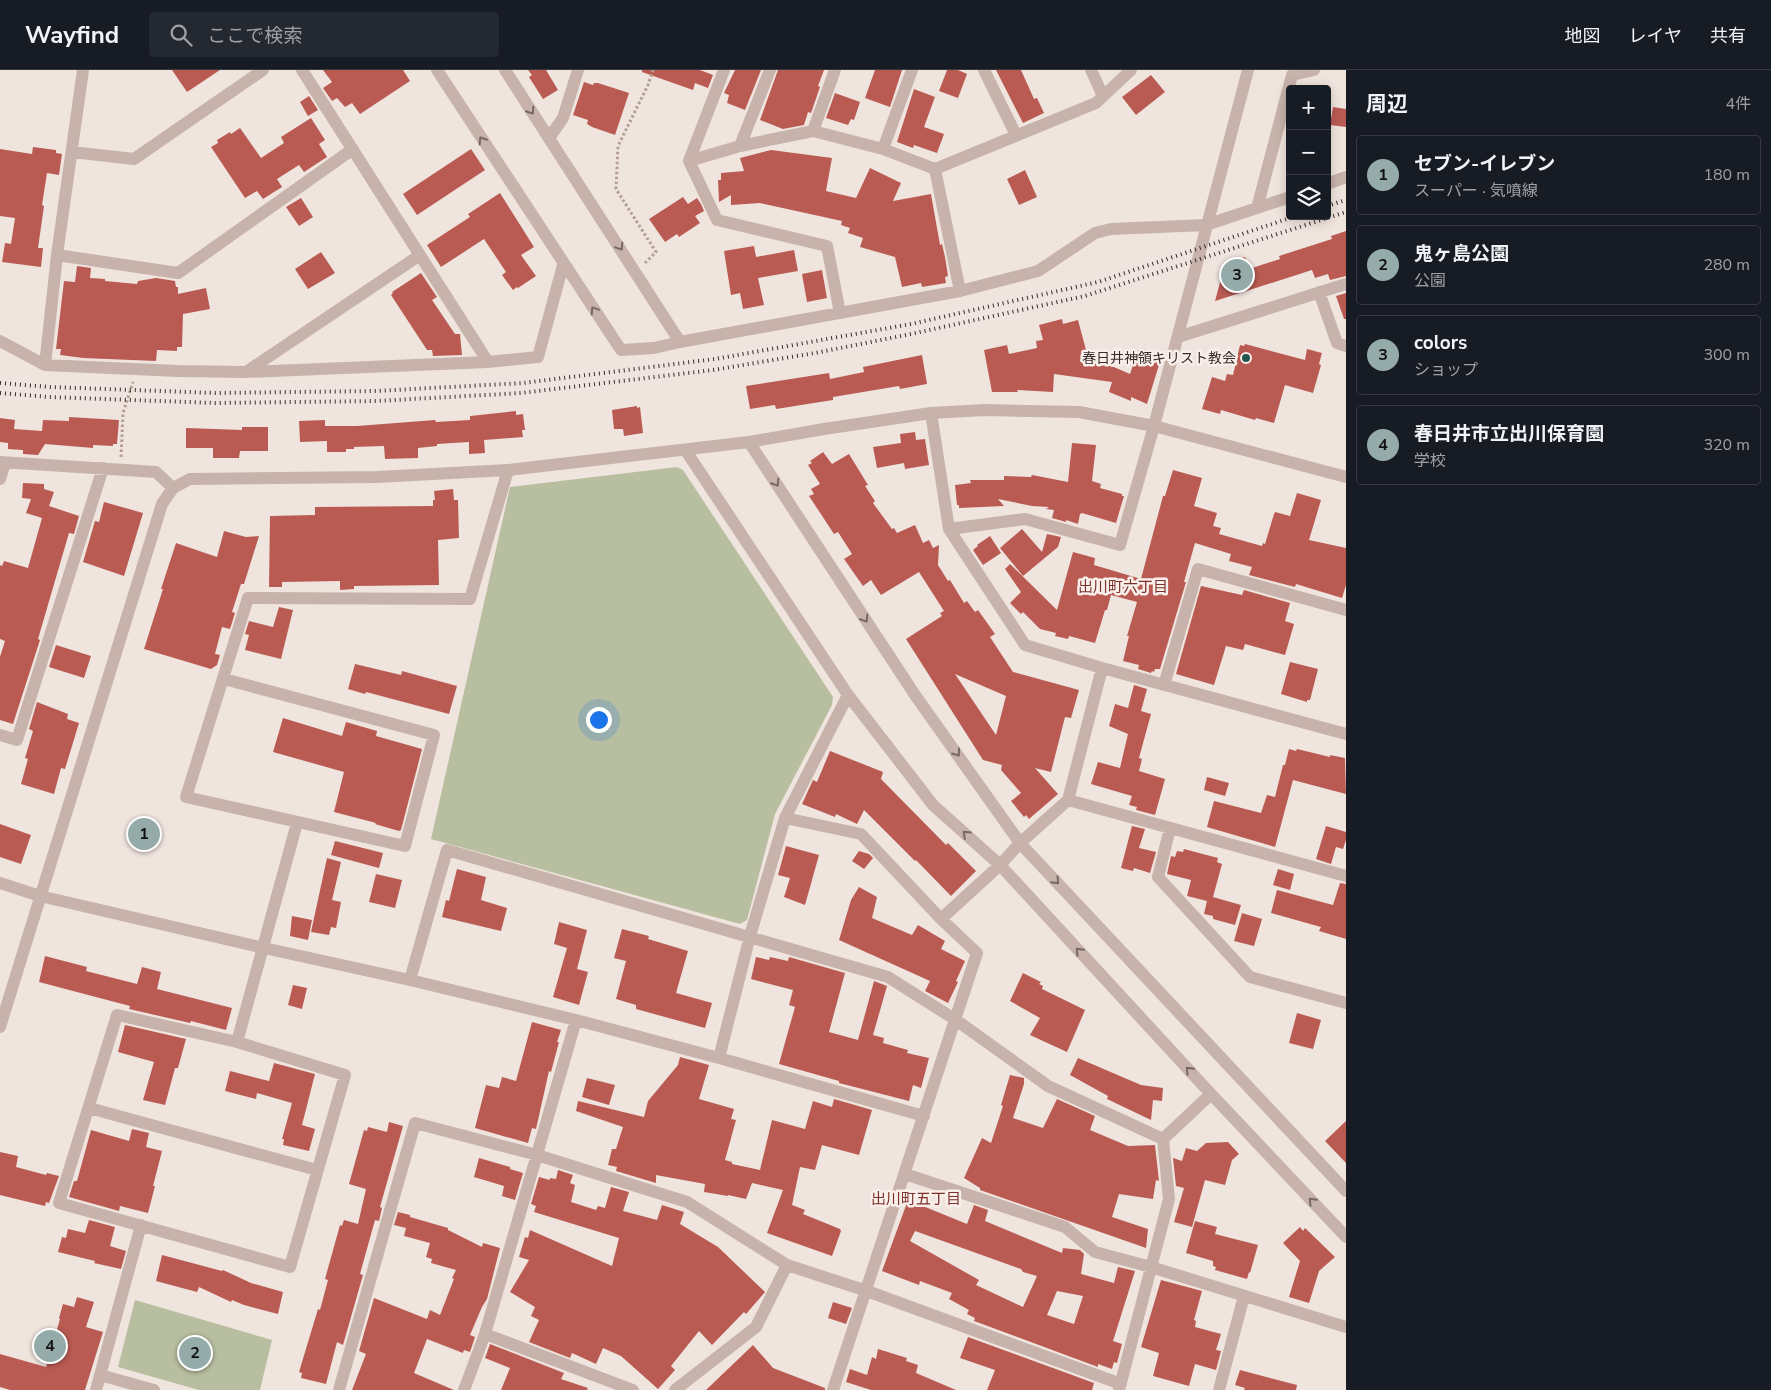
<!DOCTYPE html>
<html lang="ja">
<head>
<meta charset="utf-8">
<style>
	body { margin:0; font-family:"Nunito Sans","Noto Sans JP",sans-serif; background:#242831; color:#f1f3f6 }
	.controls { position:absolute; right:15px; top:15px; display:grid; overflow:hidden; border-radius:5px; box-shadow:0 2px 12px #0003 }
	.controls button { width:45px; height:45px; display:grid; place-items:center; padding:0; border:0; border-bottom:1px solid #363941; background:#171b24; color:#f1f3f6; font:25px sans-serif }
	.you { position:absolute; left:598px; top:649px; width:18px; height:18px; margin:-12px; border:4px solid #fff; border-radius:50%; background:#1a73e8; box-shadow:0 0 0 8px #1a73e833 }
	.badge { display:grid; place-items:center; width:32px; height:32px; border-radius:50%; background:#94abaa; color:#111; font-size:16px; font-weight:700 }
	.pin { position:absolute; translate:-50% -50%; border:2px solid #fff; box-shadow:0 1px 5px #0006 }
	.list { margin:0; padding:0; list-style:none }
	h2 { display:flex; justify-content:space-between; align-items:center; height:65px; margin:0; padding:0 20px; font-size:21px }
	h2 small { font-size:16px; font-weight:400; color:#9ea1a6 }
	.list li { display:grid; grid-template-columns:32px 1fr auto; gap:15px; align-items:center; box-sizing:border-box; height:80px; margin:0 10px 10px; padding:0 10px; border:1px solid #363941; border-radius:5px }
	.list b { display:block; font-size:19px; white-space:nowrap }
	.list p { margin:0; font-size:16px; white-space:nowrap; color:#9ea1a6 }
	.list em { font-size:16px; font-style:normal; color:#9ea1a6 }
	.icon { flex:none; width:28px; height:28px; fill:none; stroke:currentColor; stroke-width:2; stroke-linecap:round; stroke-linejoin:round }
	.map { position:relative; flex:none; width:1346px; height:1320px; overflow:hidden }
	header { display:flex; align-items:center; gap:30px; box-sizing:border-box; height:70px; padding:0 25px; background:#171b24; border-bottom:1px solid #363941 }
	header strong { font-size:24px }
	nav { display:flex; gap:28px; margin-inline-start:auto; font-size:18px }
	.search { width:350px; height:45px; background:#242831; display:flex; align-items:center; gap:12px; box-sizing:border-box; padding:0 18px; border-radius:5px; color:#9ea1a6; font-size:19px }
	main { display:flex }
	aside { flex:1; background:#171b24 }
	.map>svg:first-child { display:block }
</style>
</head>
<body>
<header>
<strong>Wayfind</strong>
<div class="search"><svg class="icon" aria-label="search" viewBox="0 0 24 24"><circle cx="10" cy="10" r="6"/><path d="M15 15l6 6"/></svg>ここで検索</div>
<nav><a>地図</a><a>レイヤ</a><a>共有</a></nav>
</header>
<main>
<div class="map">
<svg width="1346" height="1320" viewBox="0 0 1346 1320">
	<rect width="100%" height="100%" fill="#f0e5de"/>
	<path fill="#b8bea0" d="M677 397 683 400 833 627 832 635 775 744 747 850 740 854 431 769 510 417Z
		M135 1230 272 1270 260 1320H199L118 1297Z"/>
	<path fill="#b95b53" fill-rule="evenodd" d="M172 0H220L187 22Z
		M323 0H403L410 11 360 44 352 33 345 37 337 28 332 31 323 18 332 12Z
		M528 0H546L558 20 543 29 529 7 532 5Z
		M642 0H700L713 5 708 18 695 13 693 20 642 2Z
		M735 0H761L745 40 727 33 729 25 724 23Z
		M778 0H824L818 16 820 17 811 43 808 42 804 55 783 59 760 50Z
		M875 0H902L890 37 865 28Z
		M947 0H958L967 4 958 28 939 21Z
		M996 0H1021L1034 29 1037 28 1044 43 1023 53Z
		M1151 5 1165 22 1136 45 1122 27Z
		M584 12 593 15 594 13H598L629 23 615 65 592 57 587 54 588 50 573 45Z
		M914 19 935 27 924 57 944 64 937 83 914 75 913 78 897 72Z
		M835 23 860 32 854 50 851 49 848 55 826 48Z
		M309 26 318 40 308 46 300 32Z
		M1333 37 1346 39V57L1330 55Z
		M311 48 325 70 319 74 327 87 304 102 299 95 277 109 282 117 263 129 257 121 245 128 211 77 218 73 217 70 230 62 231 64 240 58 261 88 284 73 281 67Z
		M33 77 56 80V83L62 84 59 105 47 103 42 135 44 136 38 178H43L41 197 2 192 5 173 11 174 15 148 0 146V79L32 84Z
		M471 79 485 100 417 145 403 124Z
		M771 80 832 88 826 121 856 128 870 98 901 113 893 131 931 124 940 175 942 174 945 187 948 206 945 207 946 213 922 217 921 213 902 217 895 187 860 177 863 168 848 163 850 158 841 155 842 151 760 133 731 135V125L719 132 718 110H721V103L744 101 740 88Z
		M1025 100 1037 127 1019 135 1007 109Z
		M500 123 534 177 521 185 536 206 518 218 517 217 513 220 502 205 506 202 484 169 441 197 427 175 470 147 468 144Z
		M683 127 688 134 697 128 701 134 704 141 695 146 700 153 679 167 677 164 665 172 649 149Z
		M301 128 313 147 299 156 286 137Z
		M1346 161V206L1330 210 1328 204 1315 208 1312 200 1215 231 1225 194 1245 187 1249 199 1280 189 1279 186 1332 169 1331 166Z
		M754 176 756 187 794 180 798 201 758 208 764 235 743 239 740 223 731 225 724 181Z
		M321 182 335 203 308 219 295 199Z
		M77 196 91 198 90 208 105 209V211L137 214 138 211 156 208 175 211 176 217H178V224L206 218 210 239 183 244 182 277H177V281L157 280 156 291 83 288 60 285 61 279H56L64 211 75 212Z
		M822 200 827 228 807 232 802 204Z
		M421 203 437 227 432 230 455 264H460L462 285 433 286 432 280H427L391 225 393 223 392 222Z
		M1346 223V249H1344L1336 226Z
		M1062 249 1063 254 1078 250 1090 295 1102 292 1130 304 1138 280 1142 282 1143 279 1162 285 1147 334 1131 327V331L1109 322 1112 312 1054 304 1053 322 1017 320 1018 322H992L984 280 1007 275 1009 284 1037 278 1036 271 1043 270 1039 255Z
		M1245 274 1305 290 1307 279 1322 283 1319 294 1321 295 1313 323 1285 315 1274 353 1256 348 1255 350 1221 340 1220 344 1202 339 1212 307 1225 311 1227 304 1233 305 1240 275 1244 276Z
		M922 285 927 314 900 319 899 316 833 327V330L776 339 775 335 750 339 746 316 829 303 830 309 864 302 863 297Z
		M637 336V338L640 337 643 363 624 366 623 359H614L612 340Z
		M516 341V345L523 344 525 360H522L523 367 484 370 485 383 469 384V372L437 374V376L418 378V388L385 389 384 376 354 377V379H346V382H327V371L300 372 299 351 325 350V356H357L435 350 436 352 470 350V346Z
		M69 347 119 350 117 374H113V376L93 375V378L45 374 38 385 23 384V380L8 379V373L0 372V348L15 350 14 359 42 361 43 350 69 351Z
		M242 357H268V381H240L239 388H213V378H186V358L242 360Z
		M915 362 916 370 925 369 929 395 905 399 904 393 877 398 873 377 901 373 900 364Z
		M1072 373 1096 375 1092 411 1101 414 1100 418 1122 424V426H1124L1116 453 1082 443 1080 444 1078 454 1066 450V452L1052 448 1054 440 1046 439 1049 437 1032 436 998 429 1004 436 959 438V435H957L955 415 971 413 970 410H1004V406L1031 407 1032 405 1068 412Z
		M823 382 832 394 849 384 868 415 865 416 875 431 873 433 892 459 894 458 897 463 915 455 923 473 929 470 933 478 939 475 938 495 948 511 950 510 964 533 967 531 975 542 978 540 995 564 990 567 1013 602 1079 620 1071 648 1065 647 1051 702 1035 698 1058 724 1029 749 1026 745 1024 747 1011 731 1021 723 1001 700 1002 695 983 690 906 569 942 546 940 543 944 541 919 502 881 525 871 510 863 516 844 489 852 484 838 462 834 464 809 426 814 424 811 419 820 414 808 395 812 393 810 391ZM955 604 1006 626 996 665Z
		M1173 400 1202 408 1194 436 1217 443 1213 456 1221 458 1219 464 1262 476 1263 473 1265 474 1274 444 1275 442 1290 446 1297 423 1321 430 1309 470 1346 478V515L1342 528 1296 514 1295 517 1249 505 1252 497 1229 491 1231 484 1195 473 1184 512H1186L1160 599H1155L1154 602 1152 601 1151 603 1138 599 1139 595 1123 591 1129 566H1127L1137 532 1111 525 1107 540H1105L1095 573 1069 566 1068 569 1055 566 1056 563 1040 559 1023 542 1021 544 1010 533 1021 522 1005 499 1010 494 1057 540 1073 482 1095 488 1094 495 1141 509 1163 426H1165Z
		M23 413 44 414V419L54 422 49 436 79 446 74 464 69 463 38 569 40 570 13 654 0 650V587L5 571 0 569V495L2 496 4 491 28 498 42 448 26 443 31 429 22 428Z
		M453 419 454 430H458L459 468 438 470 439 515 354 516V519L340 520V511L282 512V517H269L270 446 315 445V437L433 436V430H435L434 421Z
		M104 432 143 443 124 506 83 492 95 451 99 452Z
		M1022 459 1042 482 1047 464 1061 467 1058 477 1023 506 1000 478Z
		M224 461 246 467 259 466 244 514H241L232 542 235 543 230 559 222 557 215 584 220 585 217 595 211 599 144 579 163 519H161L176 473 217 487Z
		M990 466 1001 483 983 495 973 480 978 476 977 475Z
		M1201 516 1242 525 1244 520 1290 533 1285 551 1294 554 1285 585 1245 574 1243 580 1226 576 1214 615 1176 604Z
		M279 537 293 540 281 589 245 580 249 565 245 564 249 551 273 557Z
		M56 575 91 586 84 608 49 597Z
		M1290 592 1318 599 1310 630H1307V632L1281 624Z
		M355 594 401 605 402 601 457 616 449 644 366 622 365 624 348 619Z
		M1134 615 1147 619 1141 641 1151 644 1139 688 1142 689 1139 701 1165 709 1155 745 1136 740 1137 737 1129 735 1132 726 1091 714 1098 692 1120 698 1128 664 1109 656 1115 634 1128 638Z
		M37 632 68 644 67 649 79 653 65 699 61 698 54 724 21 714 28 689 25 688 33 661 29 659Z
		M283 648 342 666 346 652 377 661 376 666 422 679 401 760 399 761 375 754 376 753 334 742 344 702 273 682Z
		M1289 679 1296 681 1297 679 1330 687V685L1345 688 1346 724 1293 710 1275 777 1207 757 1214 731 1261 743 1267 725 1275 727 1283 695H1285Z
		M830 681 883 702 881 709 946 775 948 773 976 801 951 826 916 790 915 791 864 740 857 754 836 744 835 747 802 734 813 710 817 712Z
		M1207 707 1229 713 1225 726 1204 720Z
		M0 754 31 765 21 794 0 787Z
		M1132 756 1145 759 1139 778 1156 782 1150 803 1134 798 1133 801 1121 798Z
		M1326 756 1346 762V770L1343 779 1336 777 1331 794 1316 789Z
		M335 771 383 783 379 798 331 785Z
		M786 776 819 785 805 835 784 827 790 808 778 805Z
		M1184 779 1218 788 1217 792 1222 794 1213 827 1241 835 1235 855 1213 849V846L1204 844 1207 831 1187 826 1191 810 1167 804 1171 786 1175 787 1177 781 1183 782Z
		M859 781 869 784 873 788 864 799 852 791Z
		M327 788 341 792 332 830 341 832 336 858 331 857 329 865 311 862Z
		M457 799 486 807 481 830 507 838 501 861 442 847 446 830 449 831Z
		M1278 799 1294 804 1290 820 1273 815Z
		M376 804 402 810 395 838 369 832Z
		M1340 813 1346 814V869L1319 861 1321 857 1271 843 1277 820 1333 835Z
		M859 817 877 827 872 848 912 865 918 855 945 871 941 879 965 891 956 911 958 912 948 933 925 921 930 911 839 870 851 830Z
		M1242 843 1262 849 1254 876 1234 871Z
		M292 846 312 850 308 870 290 866Z
		M559 852 587 860 577 899 588 902 579 935 553 927 567 878 554 874Z
		M622 859 649 866 648 869 688 881 676 923 712 933 705 958 636 939V935L616 929 626 891 614 888Z
		M45 886 87 897 86 901 137 914 142 897 161 902 157 919 232 938 226 960 191 951 190 953 129 939 130 936 39 912Z
		M756 887 769 890 770 887 788 891 789 887 845 903 829 962 858 970 874 911 887 916 873 965 884 968 883 973 908 980 907 983 929 988 921 1018 913 1015 909 1031 839 1013V1011L779 994 795 937 789 935 793 920 751 909Z
		M1023 903 1041 912 1039 914 1043 916 1042 919 1085 940 1067 982 1030 965 1040 948 1010 931Z
		M293 915 307 918 302 939 288 935Z
		M1297 943 1321 950 1313 979 1289 973Z
		M532 952 561 960 557 972H559L551 1002 549 1001 536 1059 532 1058 528 1073 475 1058 486 1015 499 1018 502 1007 516 1011Z
		M125 955 186 969 178 998H175L165 1035 143 1030 154 992 118 982Z
		M680 987 709 995 699 1029 734 1039 731 1049 736 1050 725 1090 732 1092V1094L760 1100 772 1050 805 1059 813 1031 832 1037 834 1029 872 1040 859 1085 822 1075 815 1100 800 1097 792 1135 805 1140 803 1144 840 1159 841 1161 832 1186 767 1163 783 1120 752 1113 746 1129 728 1125V1126L704 1122 705 1114 656 1105V1113L616 1101 617 1097 608 1095 612 1079H616L623 1057 576 1041 578 1031 644 1047 648 1031 678 995Z
		M1078 988 1141 1015 1163 1018 1162 1031 1153 1030 1151 1050 1107 1029 1108 1026 1070 1005Z
		M274 993 315 1004 302 1055 315 1059 309 1081 283 1075 284 1069H282L292 1033 257 1023 256 1029 225 1021 230 1001 269 1011Z
		M1010 1005 1024 1008V1014L1013 1048 1043 1058 1057 1029 1095 1046 1090 1060 1128 1076 1155 1075 1159 1111 1156 1110 1153 1129 1119 1124 1112 1147 1148 1159 1146 1178 980 1120V1118L964 1108 982 1068 991 1073 1003 1036 1001 1035Z
		M587 1008 615 1015 609 1035 582 1027Z
		M1346 1051V1093L1325 1071Z
		M389 1052 403 1056 380 1137 382 1138 379 1151 375 1150 360 1204 363 1205 343 1275 337 1272 326 1314 301 1308 302 1303 299 1302 318 1239 320 1240 328 1210 325 1209 340 1155 342 1156 344 1150 358 1154 366 1119 349 1114 364 1060 367 1061 368 1057 387 1062Z
		M132 1059 149 1063 146 1077 162 1081 153 1116H155L148 1143 120 1136 119 1141 69 1127 74 1111H77L91 1060 129 1071Z
		M1228 1072 1239 1084 1232 1090 1225 1115 1205 1110 1192 1157 1174 1152 1184 1118 1176 1116 1173 1088 1182 1091 1186 1078 1197 1081 1206 1073Z
		M0 1082 18 1086 16 1097 46 1105 47 1103 59 1106 49 1133 46 1132 45 1136 0 1125Z
		M479 1088 510 1097V1099L523 1103 515 1130 502 1126 504 1116 474 1107Z
		M558 1100 573 1105 570 1113 575 1115 571 1132 596 1140 598 1136 605 1138 611 1117 629 1122 623 1141 657 1150 662 1135 684 1142 680 1154 718 1177 765 1222 746 1244 744 1242 712 1275 699 1261 671 1296 675 1300 658 1319 621 1286 603 1278 596 1294 572 1283 570 1288 529 1272 539 1250 531 1246 535 1237 510 1222 529 1190 519 1187 525 1167 528 1168 530 1160 612 1196 619 1168 534 1142 536 1136 531 1134 539 1107 550 1110V1108L556 1109Z
		M908 1130 967 1154 974 1135 988 1140 985 1151 1062 1183 1063 1178 1080 1180 1084 1184 1081 1204 1114 1213 1118 1197 1135 1201 1113 1271 1122 1274 1117 1293 1114 1292 1112 1299 1098 1294V1297L974 1251 975 1248 967 1244 969 1240 949 1229 952 1223 920 1211 919 1215 882 1201ZM915 1161 1021 1199 1023 1202 1037 1206 1023 1237 976 1215 979 1210 910 1171ZM1057 1221 1083 1226 1074 1254 1047 1245Z
		M398 1142 410 1145V1147L448 1158V1160L482 1177 483 1173 500 1178 487 1229 482 1237 470 1265 475 1267 470 1282 464 1280 463 1283 427 1269 414 1303 454 1320H352L366 1284 359 1281 374 1228 427 1249 430 1240 440 1245 454 1209 452 1208 456 1200 431 1193 432 1189 426 1187 430 1173 404 1166 406 1158 394 1155Z
		M89 1150 115 1157 110 1176 126 1181 121 1199 94 1193 95 1191 58 1182 62 1167 66 1168 68 1159 85 1163Z
		M1195 1151 1217 1157 1215 1164 1258 1175 1250 1203 1249 1202 1247 1209 1215 1200 1216 1197 1213 1196V1191L1186 1183Z
		M1300 1157 1303 1161 1305 1158 1335 1187 1319 1201 1309 1233 1289 1227 1300 1191 1283 1173Z
		M162 1185 222 1201 223 1200 251 1213 283 1222 278 1244 244 1235 232 1230 231 1232 199 1217 197 1222 156 1211Z
		M1161 1210 1202 1221 1194 1250 1196 1251 1195 1257 1221 1264 1216 1280 1221 1281 1216 1300 1195 1294 1189 1316 1153 1306 1159 1283 1141 1277Z
		M77 1227 94 1232 86 1257 103 1262 85 1320H10L0 1317V1284L46 1297 60 1249 59 1248 63 1234 74 1237Z
		M833 1232 852 1238 846 1254 828 1248Z
		M968 1267 1094 1313 1092 1320H987L995 1300 960 1288Z
		M490 1274 564 1303 561 1309 588 1318 587 1320H501L510 1298 485 1288Z
		M753 1275 773 1298 825 1318V1320H706Z
		M878 1279 907 1288 906 1291 918 1295 916 1303 956 1320H871L846 1312 850 1299 867 1305 872 1287 876 1289Z
		M1240 1300 1297 1315 1296 1320H1244L1245 1318 1235 1315Z"/>
	<g fill="none" stroke-linecap="round" stroke-linejoin="round">
		<path stroke="#b39d96" stroke-width="3" stroke-dasharray="2.5 2.5" stroke-linecap="butt" d="M645 193 656 182 616 119 618 76 648 15 653 0
			M121 387 123 343 133 312"/>
		<path stroke="#c7b3ab" stroke-width="12" d="M302 0 488 292
			M437 0 621 280 654 278 680 272 960 221 1038 201 1095 163 1111 159 1206 155 1290 127
			M505 0 680 272
			M724 0 689 91 717 150 827 176 840 243
			M984 0 1016 65
			M1091 0 1103 26
			M813 61 835 0
			M549 68 563 48 578 0
			M740 76 770 0
			M883 79 912 0
			M72 82 134 89 263 0
			M689 91 740 76 813 61 883 79 935 99 960 221
			M935 99 1096 33 1131 0
			M1327 114 1346 107
			M1257 138 1292 5 1314 0
			M57 185 178 203 353 79
			M1319 222 1337 273 1346 276
			M1178 267 1346 214
			M0 271 45 295 178 301 246 302 488 292 538 287 563 195
			M45 295 57 185 83 0
			M246 302 420 185
			M931 343 949 459 1025 575 1102 598 1346 664
			M749 372 915 625 1020 773 1346 1121
			M686 381 848 625 933 735 1000 795 1211 1024 1346 1167
			M0 392 156 402 173 418
			M0 409 5 393
			M949 459 1025 449 1120 475 1154 356 1248 0
			M224 609 434 665 405 776 186 727 248 528 470 529 508 400
			M1164 615 1198 499 1346 540
			M0 665 17 670 103 398
			M1068 730 1346 806
			M785 748 861 764 941 849 977 883 833 1320
			M1170 758 1158 807 1250 907 1346 933
			M941 849 1000 795 1020 773 1068 730 1102 598
			M117 945 237 972 345 1005 290 1197 59 1133Z
			M237 972 297 753
			M719 988 750 866 785 748 848 625
			M89 1038 317 1100
			M924 1046 719 988 576 950 410 910 447 780 888 907 956 950 1048 1016 1163 1069
			M905 1104 1065 1157 1095 1182 1151 1197 1346 1257
			M485 1264 633 1320
			M100 1305 154 1320
			M96 1320 141 1155
			M339 1320 415 1053 537 1085 687 1132 787 1195 867 1221 1121 1314
			M464 1320 485 1264 576 950
			M675 1320 756 1257 787 1195
			M1119 1320 1169 1129 1163 1069 1211 1024
			M1219 1320 1244 1226"/>
		<path stroke="#c7b3ab" stroke-width="12" d="M0 813 40 826 264 878 410 910
			M0 957 162 434 173 418 190 409 377 407 508 400 749 372 824 359 931 343 985 340 1079 342 1154 356 1346 407"/>
		<path stroke="#362b2a" stroke-width="4" stroke-dasharray="1 4" stroke-linecap="butt" d="M1327 136 1346 130
			M0 313 50 317 215 323 376 321 523 313 715 289 911 254 1098 212 1296 146
			M0 323 49 327 215 333 376 331 521 323 713 300 815 283 911 264 1085 226 1346 142"/>
	</g>
	<defs><path id="oneway-chevron" d="M-2-3.5L2.5 0L-2 3.5" fill="none" stroke-width="1.6" stroke-linecap="round" stroke-linejoin="round" transform="scale(1.25)"/></defs>
	<g stroke="#776864">
		<use href="#oneway-chevron" transform="translate(531 41) rotate(57)"/>
		<use href="#oneway-chevron" transform="translate(482 70) rotate(-123)"/>
		<use href="#oneway-chevron" transform="translate(620 177) rotate(57)"/>
		<use href="#oneway-chevron" transform="translate(594 240) rotate(-124)"/>
		<use href="#oneway-chevron" transform="translate(776 413) rotate(57)"/>
		<use href="#oneway-chevron" transform="translate(865 549) rotate(57)"/>
		<use href="#oneway-chevron" transform="translate(957 683) rotate(54)"/>
		<use href="#oneway-chevron" transform="translate(966 764) rotate(-137)"/>
		<use href="#oneway-chevron" transform="translate(1056 811) rotate(47)"/>
		<use href="#oneway-chevron" transform="translate(1079 881) rotate(-133)"/>
		<use href="#oneway-chevron" transform="translate(1189 1000) rotate(-133)"/>
		<use href="#oneway-chevron" transform="translate(1312 1131) rotate(-133)"/>
	</g>
	<circle fill="#23534e" stroke="#f8efea" stroke-width="2" cx="1246" cy="288" r="5"/>
	<g text-anchor="middle" stroke-width="5" stroke-linejoin="round" paint-order="stroke">
		<g font-size="14" fill="#362b2a" stroke="#f8efea" text-anchor="end">
			<text x="1236" y="293">春日井神領キリスト教会</text>
		</g>
		<g font-size="15" fill="#7c312b" stroke="#f8efea">
			<text x="1123" y="522">出川町六丁目</text>
			<text x="916" y="1134">出川町五丁目</text>
		</g>
	</g>
</svg>
<div class="controls">
<button>+</button>
<button>−</button>
<button><svg class="icon" aria-label="layers" viewBox="0 0 24 24"><path d="M12 4l9 5-9 5-9-5zM3 14l9 5 9-5"/></svg></button>
</div>
<div class="you"></div>
<div class="pin badge" style="left:144px;top:764px">1</div>
<div class="pin badge" style="left:195px;top:1283px">2</div>
<div class="pin badge" style="left:1237px;top:205px">3</div>
<div class="pin badge" style="left:50px;top:1276px">4</div>
</div>
<aside>
<h2>周辺<small>4件</small></h2>
<ul class="list">
<li><span class="badge">1</span><div><b>セブン-イレブン</b><p>スーパー · 気噴線</p></div><em>180 m</em></li>
<li><span class="badge">2</span><div><b>鬼ヶ島公園</b><p>公園</p></div><em>280 m</em></li>
<li><span class="badge">3</span><div><b>colors</b><p>ショップ</p></div><em>300 m</em></li>
<li><span class="badge">4</span><div><b>春日井市立出川保育園</b><p>学校</p></div><em>320 m</em></li>
</ul>
</aside>
</main>
</body>
</html>
